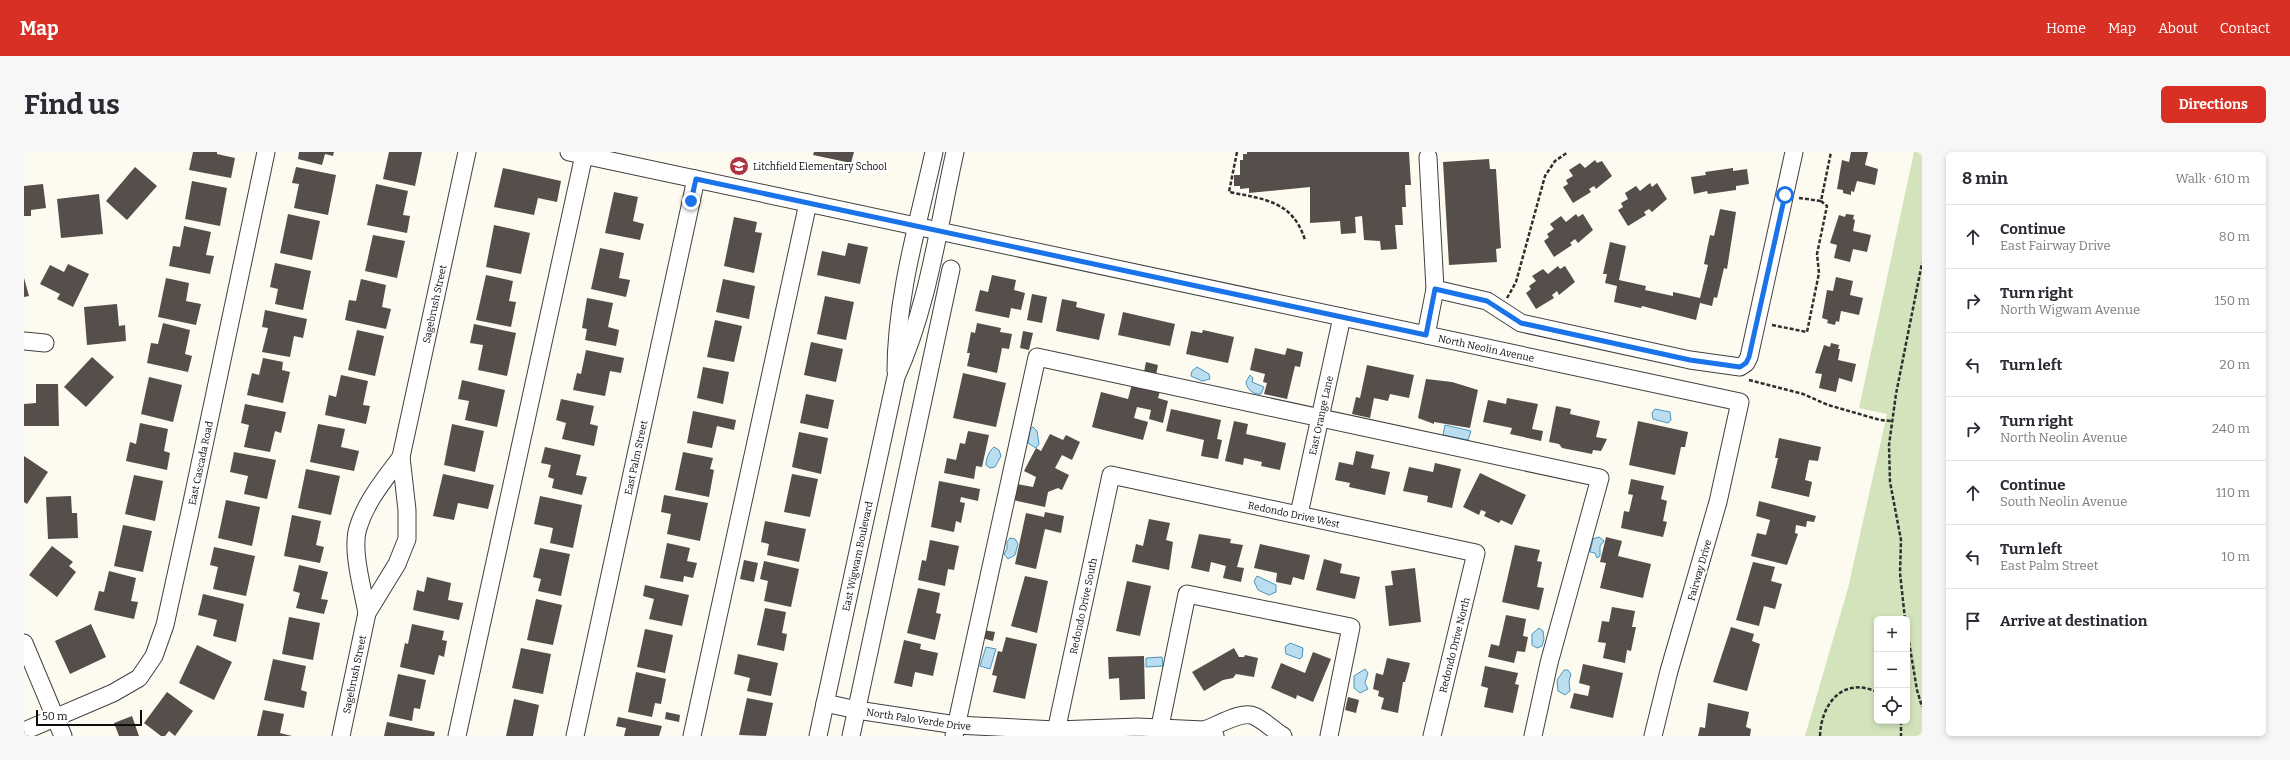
<!DOCTYPE html>
<html lang="en">
<head>
<meta charset="utf-8">
<style>
	body { margin:0; font-family:Bitter,serif; background:#f7f7f7; color:#2b2b33 }
	.controls { position:absolute; right:12px; bottom:12px; display:grid; overflow:hidden; border-radius:6px; box-shadow:0 2px 6px #0003 }
	.controls button { width:36px; height:36px; display:grid; place-items:center; padding:0; border:0; border-bottom:1px solid #e1e1e2; background:#fff; color:#2b2b33; font:20px sans-serif }
	.scale { position:absolute; left:12px; bottom:10px; width:106px; box-sizing:border-box; padding-left:4px; border:2px solid #0d0d0d; border-top:0; font-size:11px; line-height:14px; white-space:nowrap; color:#0d0d0d; -webkit-text-stroke:3px #fff; paint-order:stroke }
	.stop { position:absolute; width:12px; height:12px; margin:-9px; border:3px solid #1a73e8; border-radius:50%; background:#fff }
	.stop.end { background:#1a73e8; border-color:#fff; box-shadow:0 1px 4px #0008 }
	.list { margin:0; padding:0; list-style:none }
	h2 { display:flex; justify-content:space-between; align-items:center; height:52px; margin:0; padding:0 16px; font-size:17px }
	h2 small { font-size:13px; font-weight:400; color:#7c7c81 }
	.list li { display:grid; grid-template-columns:26px 1fr auto; gap:12px; align-items:center; box-sizing:border-box; height:64px; padding:0 16px; border-top:1px solid #e1e1e2 }
	.list b { display:block; font-size:15px; white-space:nowrap }
	.list p { margin:0; font-size:13px; white-space:nowrap; color:#7c7c81 }
	.list em { font-size:13px; font-style:normal; color:#7c7c81 }
	.icon { flex:none; width:22px; height:22px; fill:none; stroke:currentColor; stroke-width:2; stroke-linecap:round; stroke-linejoin:round }
	.map { position:relative; flex:none; width:1898px; height:584px; overflow:hidden; border-radius:6px }
	header { display:flex; align-items:center; gap:24px; box-sizing:border-box; height:56px; padding:0 20px; background:#d93025; color:#fff }
	header strong { font-size:19px }
	nav { display:flex; gap:22px; margin-inline-start:auto; font-size:14px }
	.intro { display:flex; align-items:center; justify-content:space-between; box-sizing:border-box; height:96px; padding:0 24px }
	h1 { margin:0; font-size:28px }
	.button { padding:10px 18px; border-radius:6px; background:#d93025; color:#fff; font-size:14px; font-weight:700 }
	main { display:flex; gap:24px; padding:0 24px }
	aside { flex:1; background:#fff; border-radius:6px; box-shadow:0 2px 6px #0003 }
	.map>svg:first-child { display:block }
</style>
</head>
<body>
<header>
<strong>Map</strong>
<nav><a>Home</a><a>Map</a><a>About</a><a>Contact</a></nav>
</header>
<div class="intro"><h1>Find us</h1><a class="button">Directions</a></div>
<main>
<div class="map">
<svg width="1898" height="584" viewBox="0 0 1898 584">
	<rect width="100%" height="100%" fill="#fdfaf0"/>
	<path fill="#d3e4bd" fill-rule="evenodd" d="M1890 0H1898V584H1781L1824 436 1863 262 1835 256ZM1853 467H1883V569H1853Z"/>
	<path fill="#badeef" stroke="#4995bd" d="M1173 215 1185 222 1186 227 1178 229 1167 224 1168 219Z
		M1226 223 1229 226 1228 230 1240 235 1237 242C1230 243 1223 238 1222 230Z
		M1631 257 1646 260 1647 268 1644 271 1629 267 1628 261Z
		M1421 273 1447 279 1444 288 1419 283Z
		M1009 275 1013 279 1015 292 1012 296 1004 291 1006 277Z
		M970 295 975 298 977 304 971 315 966 316 962 313C962 307 965 299 970 295Z
		M1575 385 1580 389 1576 394V404L1573 406 1571 401 1566 400 1569 387Z
		M986 386 991 387 994 392 991 403 984 407 980 402 983 397V390Z
		M1233 424 1252 433V440L1245 443 1234 438 1230 429Z
		M1515 476 1519 479 1520 487 1518 494 1513 496 1508 493V482Z
		M1266 491 1279 496 1278 505 1276 507 1262 502 1261 495Z
		M962 495 972 497 966 517 956 514Z
		M1138 505 1139 514 1122 515V506Z
		M1341 517 1344 521 1341 531 1344 537 1336 541 1330 536V524Z
		M1540 518H1544L1547 522 1545 529 1546 539 1541 543 1534 539 1533 528Z"/>
	<path fill="#554e4b" d="M169 0H193V2L211 6 207 26 165 18Z
		M275 0H310L309 4 301 2 298 13 274 7Z
		M365 0H398L391 34 359 27Z
		M790 0H830L827 11 789 3Z
		M1223 0H1385L1387 33H1381L1382 55H1378L1379 73H1371L1373 97 1357 98 1356 89 1340 88 1338 64 1331 65 1332 81 1317 82 1316 69 1286 71V35L1225 41V36L1216 37V34H1210V23H1216V8H1219V2H1223Z
		M1827 0H1844L1841 13 1854 17 1851 33 1833 29 1830 40 1827 39V43L1819 41V38L1813 37 1818 8 1825 10Z
		M1465 7 1466 17H1472L1477 96 1472 97 1473 110 1425 113 1419 10Z
		M1571 8 1573 11 1578 9 1588 24 1572 37 1570 34 1565 37 1567 40 1549 51 1539 35 1544 32 1542 28 1549 24 1545 18 1556 11 1561 16Z
		M111 15 133 34 103 68 82 49Z
		M272 15 312 23 304 63 270 56 275 32 268 31Z
		M479 16 537 29 533 50 514 46 510 63 470 55Z
		M1709 16V19L1723 17 1725 32 1712 34V38L1684 42 1683 39 1670 42 1667 25 1682 23 1681 20Z
		M168 29 203 36 196 74 161 67Z
		M1626 31 1628 35 1633 31 1643 47 1628 60 1625 57 1620 60 1622 63 1604 74 1594 58 1599 55 1597 51 1604 47 1601 41 1612 34 1616 39Z
		M19 32 22 56 7 58V64H0V34Z
		M352 32 384 39 379 63 386 64 383 81 343 73Z
		M590 40 614 45 609 69 620 72 616 88 581 81Z
		M75 42 79 82 37 86 33 47Z
		M1696 57 1712 60 1703 117 1700 116 1693 146 1690 145 1688 154 1676 151 1672 168 1618 154 1617 156 1590 150 1593 134 1581 131 1583 122H1579L1586 90 1602 94 1595 128 1622 134 1621 138 1649 144V140L1676 146 1684 113 1680 112 1686 83 1690 84Z
		M264 62 296 69 288 108 256 101Z
		M1552 62 1554 65 1559 62 1569 78 1554 91 1551 87 1546 91 1548 93 1530 105 1520 89 1525 85 1523 82 1530 77 1526 72 1537 64 1542 70Z
		M1822 62 1830 63 1829 67 1831 68 1829 79 1847 83 1843 100 1829 97 1826 110 1810 106 1813 93 1806 91 1815 63 1821 65Z
		M710 65 733 70 731 80 738 81 730 121 700 114Z
		M470 73 506 81 497 122 462 115Z
		M160 74 187 80 182 103 190 104 186 122 145 114 149 94 156 95Z
		M349 83 381 89 373 126 341 119Z
		M824 91 844 95 836 132 793 123 798 99 821 104Z
		M576 96 600 101 595 126 606 128 602 145 567 137Z
		M251 111 287 119 279 158 251 152 254 137 246 135Z
		M44 112 65 122 49 155 33 147 36 142 16 132 26 113 40 120Z
		M1534 114 1536 117 1541 114 1551 130 1535 143 1533 139 1528 143 1530 146 1512 157 1502 141 1507 137 1505 134 1512 129 1508 124 1519 117 1524 122Z
		M462 123 489 129 485 149 492 150 487 175 452 168Z
		M968 123 992 128 990 138 1001 141 997 158 987 156 985 166 951 159 956 138 964 140Z
		M1812 125 1829 129 1826 143 1839 146 1835 163 1817 159 1815 170 1812 169 1811 173 1803 171 1804 168 1798 166 1803 138 1809 139Z
		M0 126 5 144 0 145Z
		M142 126 165 131 162 149 177 152 172 173 134 165Z
		M337 127 362 133 358 155 367 157 362 177 321 168 325 148 332 149Z
		M699 127 731 134 725 167 692 160Z
		M1008 142 1023 145 1018 171 1003 168Z
		M801 144 830 150 822 188 793 182Z
		M563 146 589 151 584 175 595 178 592 194 561 188 563 177 558 176Z
		M1038 147 1053 150 1052 155 1081 162 1075 188 1032 179Z
		M93 152 95 174 101 173 102 189 63 193 60 155Z
		M241 158 283 167 279 186 270 184 266 205 238 200 244 176 238 175Z
		M1099 160 1151 172 1146 194 1094 183Z
		M691 168 718 174 710 210 683 205Z
		M139 171 166 178 161 202 168 204 164 220 123 211 127 191 134 192Z
		M953 171 977 176 976 180 988 182 985 197 978 196 973 221 943 214 946 201H943L947 180 951 181Z
		M450 172 492 181 483 224 454 218 459 193 446 191Z
		M333 178 360 184 351 224 324 218Z
		M1179 178 1210 185 1204 211 1162 202 1167 179 1178 181Z
		M999 179 1009 181 1005 198 996 196Z
		M787 190 819 197 812 230 780 223Z
		M1807 191 1815 193 1814 197H1816L1814 208 1832 212 1828 230 1815 226 1812 240 1795 236 1798 222 1791 221 1800 193 1806 195Z
		M1231 196 1261 203 1263 196 1279 200 1276 215 1271 214 1263 247 1240 242 1243 231 1239 230 1241 222 1226 218Z
		M562 198 600 206 597 221 586 219 581 244 549 238 553 221 557 222Z
		M68 205 90 225 62 255 40 235Z
		M239 206 259 210 258 218 266 220 259 251 223 243 228 221 235 223Z
		M1122 210 1134 213 1132 223 1120 220Z
		M1343 213 1390 223 1385 246 1366 242 1364 249 1350 246 1346 266 1328 262 1332 245 1336 246Z
		M679 215 705 220 699 252 673 246Z
		M939 221 982 231 972 275 929 266Z
		M317 223 344 229 339 253 346 254 342 272 301 263 305 243 312 245Z
		M125 225 158 233 149 270 117 262Z
		M1402 227 1428 230 1454 238 1446 276 1410 270V272L1394 266Z
		M438 228 481 238 473 275 441 268 445 249 434 247Z
		M12 232H34L35 274H0V252L12 251Z
		M1108 232 1136 239 1134 246 1144 249 1139 271 1125 267 1127 258 1113 255 1110 266 1124 270 1119 288 1068 275 1077 240 1104 247Z
		M782 242 810 248 804 277 776 271Z
		M1483 246 1514 252 1508 277 1519 279 1517 289 1486 282 1488 276 1459 270 1464 248 1482 252Z
		M537 247 570 254 566 272 574 274 570 294 538 287 542 271 532 268Z
		M221 252 262 260 257 281 251 279 246 300 220 295 225 273 217 271Z
		M1532 254 1547 257 1546 262 1576 269 1572 285 1583 287 1577 299 1569 298 1568 302 1538 296 1535 292 1525 290Z
		M1147 257 1197 268 1193 287 1198 288 1194 307 1177 304 1180 288 1142 279Z
		M669 259 712 268 710 278 693 274 688 296 663 291Z
		M1210 269 1224 272 1222 282 1262 291 1256 318 1237 314 1238 310 1220 306 1219 313 1201 309Z
		M1614 269 1664 280 1661 295H1657L1651 323 1605 313Z
		M116 271 144 277 140 299 146 301 143 318 102 309 106 290 112 292Z
		M294 272 321 277 317 295 335 299 330 319 286 310Z
		M428 272 460 279 451 320 420 313Z
		M944 279 965 283 958 315 952 314 950 327 920 321 923 306 932 308 936 291 941 292Z
		M775 280 804 286 797 322 768 315Z
		M1026 282 1039 288 1042 283 1056 290 1048 308 1038 303 1031 316 1045 323 1038 338 1034 336 1024 340 1021 355 989 348 993 332 1009 335 1012 325 1000 319 1012 296 1017 299Z
		M1755 286 1797 295 1794 309 1785 308 1781 328 1788 330 1785 345 1747 336 1754 306H1751Z
		M521 295 557 303 552 323 563 325 558 343 528 336 530 327 524 325 527 313 517 311Z
		M1332 299 1350 303 1347 316 1366 320 1361 343 1325 335 1326 331 1311 328 1315 310 1329 313Z
		M210 300 252 308 243 347 220 342 224 324 206 320Z
		M659 300 689 306 686 317 690 318 685 345 651 338Z
		M0 304 24 320 3 352 0 350Z
		M1411 311 1437 317 1428 356 1403 350 1404 344 1379 339 1385 315 1409 320Z
		M282 317 316 324 307 363 274 356Z
		M1456 321 1502 343 1488 373 1477 368 1475 371 1460 364 1462 360 1457 358 1455 363 1439 355Z
		M419 322 470 333 464 357 434 351 430 368 409 364Z
		M768 322 794 327 786 365 760 360Z
		M110 323 139 329 131 369 101 362Z
		M1607 327 1640 334 1637 347 1643 349 1639 369 1643 370 1639 385 1597 376 1600 359 1605 360 1609 343 1604 342Z
		M915 329 956 337 954 349 937 345 936 350 941 351 937 371 932 369 930 380 907 375Z
		M640 343 684 351 676 389 643 382 647 362 637 360Z
		M47 344 48 361H53L54 386 24 387 22 345Z
		M516 344 558 353 549 396 526 391 529 376 510 372Z
		M202 348 236 355 228 394 194 386Z
		M1735 349 1792 364 1790 370 1783 369 1782 375 1772 373 1771 381 1774 382 1763 413 1727 404 1733 381 1742 383 1746 368 1732 364Z
		M1021 360 1040 364 1037 381 1021 377 1012 417 991 412 1002 361 1020 365Z
		M268 363 297 369 292 393 300 395 296 411 260 404Z
		M1125 367 1146 371 1142 388 1149 390 1145 418 1108 410 1112 392 1119 394Z
		M741 369 782 377 775 410 743 403 745 392 737 390Z
		M99 373 128 379 119 420 90 414Z
		M1175 382 1207 387 1206 391 1219 393 1213 415 1220 416 1217 430 1199 426 1202 414 1187 410 1185 420 1167 416Z
		M1582 385 1598 389 1594 404 1627 412 1619 446 1576 436 1582 411 1576 410Z
		M906 388 935 394 930 418 924 417 921 434 894 428 898 408 902 409Z
		M643 391 666 396 663 409 673 411 669 426 660 424 659 430 636 426Z
		M1236 392 1286 403 1280 428 1269 425 1267 433 1252 430 1253 421 1230 416Z
		M1491 393 1516 398 1513 409 1518 410 1513 435 1520 436 1515 458 1478 450Z
		M28 394 49 410 45 414 52 420 33 445 5 423Z
		M190 395 231 404 222 444 189 437 194 415 186 413Z
		M516 396 546 402 537 444 514 439 517 427 509 425Z
		M1300 407 1318 412 1316 421 1336 425 1331 447 1292 438Z
		M720 408 734 411 730 430 716 427Z
		M740 409 775 417 767 455 740 449 744 429 736 427Z
		M1729 410 1751 415 1747 429 1758 432 1751 457 1740 454 1735 474 1712 468Z
		M275 413 304 420 297 447 304 448 300 462 272 456 276 441 269 439Z
		M1391 416 1397 470 1365 474 1361 434 1369 433 1367 419Z
		M85 419 112 426 107 449 114 450 110 467 70 458 75 439 80 440Z
		M1001 424 1024 429 1013 481 987 474Z
		M403 425 427 431 424 448 439 451 435 468 389 458 393 438 400 440Z
		M1103 429 1127 434 1116 484 1092 479Z
		M621 433 665 443 658 474 625 467 630 447 619 444Z
		M894 436 916 441 912 461 917 462 911 488 883 481Z
		M179 442 220 452 212 490 189 484 193 468 174 463Z
		M512 447 538 453 529 493 503 488Z
		M1588 455 1611 459 1608 475H1612L1607 499 1603 498 1601 511 1579 506 1582 491 1574 490 1578 469 1585 470Z
		M741 456 762 460 758 481 763 482 760 499 733 493Z
		M1482 463 1502 467 1499 484 1504 485 1501 500 1493 499 1490 511 1464 505 1467 492 1475 494Z
		M265 465 296 471 289 508 258 502Z
		M67 472 82 505 46 522 31 489Z
		M388 472 420 479 418 488 423 489 420 505 415 503 410 523 376 515 381 491 384 492Z
		M1707 475 1730 482 1728 489 1736 492 1723 539 1689 530Z
		M621 477 649 483 641 521 613 515Z
		M960 478 971 480 969 489 958 486Z
		M982 485 1013 492 1001 547 969 540 973 524 968 523 974 499 978 500Z
		M880 488 897 492 896 497 914 501 909 524 891 520 888 535 870 531Z
		M173 493 208 510 190 548 155 531Z
		M497 496 527 502 519 542 488 536Z
		M1210 496 1215 505H1220L1221 503 1234 506 1230 525 1212 522 1209 526 1199 528 1180 539 1168 520Z
		M1289 500 1307 507 1289 550 1273 543 1272 547 1247 536 1257 511 1281 521Z
		M714 502 754 511 747 544 723 539 726 526 710 522Z
		M1120 504 1121 547 1096 548 1095 526 1085 527 1084 505Z
		M1363 506 1386 511 1381 530H1379L1374 561 1357 557 1360 546 1354 544 1355 539 1349 537 1352 521 1359 523Z
		M249 507 282 514 277 538 283 540 280 556 240 548Z
		M1559 512 1599 521 1589 566 1546 556 1550 541 1564 544 1566 534 1555 531Z
		M1461 514 1494 521 1491 532 1495 533 1489 561 1460 555 1464 536 1457 534Z
		M612 520 642 527 637 552 631 551 628 565 604 560Z
		M374 522 402 528 396 557 390 556 388 569 365 564Z
		M143 540 169 559 151 584 145 579 141 584H137L120 571Z
		M1324 545 1335 548 1332 561 1321 558Z
		M723 546 749 551 742 584 715 583Z
		M490 547 515 553 509 584H482Z
		M1684 551 1725 560 1722 575 1727 577 1726 584H1674L1676 575 1681 576Z
		M239 558 260 562 256 581 268 584H233Z
		M642 560 656 563 655 570 641 567Z
		M108 564 115 584H95L90 571Z
		M594 565 638 574 635 584H600L602 576 592 574Z
		M363 570 411 580 410 584H360Z"/>
	<g fill="none" stroke-linecap="round" stroke-linejoin="round">
		<g stroke="#404040" stroke-width="19">
			<g id="minor">
				<path id="s1" d="M545 0 1716 250 1694 350 1645 519 1629 584"/>
				<path d="M1411 137 1463 149 1497 171 1666 208 1716 215 1722 211 1725 205 1770 0"/>
				<path d="M1402 183 1411 137 1404 5"/>
				<path d="M0 189 21 191"/>
				<path d="M872 219C872 146 894 72 910 0"/>
				<path id="s2" d="M1275 362 1318 165"/>
				<path d="M343 461C339 438 327 398 334 376 342 349 361 327 377 305"/>
				<path d="M0 491 39 584"/>
				<path id="s3" d="M801 551 833 558 932 573 1032 578 1114 575 1180 578"/>
				<path id="s4" d="M0 579 89 541 115 526 130 504 141 473 165 364 242 0"/>
				<path id="s5" d="M317 584 343 461 373 412 383 387V358L377 305 443 0"/>
				<path d="M433 584 560 3"/>
				<path id="s6" d="M551 584 672 27"/>
				<path d="M668 584 784 51"/>
				<path id="s7" d="M794 584 872 225C904 155 914 76 931 0"/>
				<path d="M827 584 927 117"/>
				<path d="M930 584 1013 205 1576 326 1525 511 1509 584"/>
				<path id="s8" d="M1031 584 1087 323 1452 401 1408 584"/>
				<path d="M1134 584 1163 442 1327 475 1305 584"/>
				<path d="M1191 584 1180 578C1193 574 1218 558 1230 564 1241 569 1249 578 1259 584"/>
			</g>
		</g>
		<path stroke="#2f2f2f" stroke-width="2.5" stroke-dasharray="4 2" stroke-linecap="butt" d="M1213 0 1205 40C1240 47 1269 49 1281 88
			M1775 46 1797 49
			M1483 146 1492 130 1521 24 1531 9 1544 0
			M1748 173 1783 180 1795 121 1793 102 1803 54 1797 49 1807 0
			M1725 228 1779 242 1804 253 1856 268 1868 269
			M1881 467 1876 421 1877 388 1866 330 1865 293 1872 242 1898 111
			M1883 478 1893 538 1898 555
			M1877 569V584
			M1796 584C1797 552 1819 524 1853 540"/>
		<use href="#minor" stroke="#fff" stroke-width="17"/>
	</g>
	<g fill="none" stroke-linecap="round" stroke-linejoin="round">
		<path stroke="#1a73e8" stroke-width="5" d="M667 49 672 27 1402 183 1411 137 1463 149 1497 171 1666 208 1716 215 1722 211 1725 205 1761 43"/>
	</g>
	<defs>
		<g id="school-disc" transform="scale(1)"><circle r="9.5" fill="#ad3541" stroke="#fff"/><path d="M0-5L7-2L0 1L-7-2ZM-4 1L0 2.5L4 1V4Q0 6-4 4Z" fill="#fff"/></g>
	</defs>
	<g fill-rule="evenodd">
		<use href="#school-disc" x="715" y="14"/>
	</g>
	<g text-anchor="middle" stroke-width="4" stroke-linejoin="round" paint-order="stroke">
		<g font-size="10" fill="#0d0d0d" stroke="#fff" text-anchor="start">
			<text x="729" y="18">Litchfield Elementary School</text>
		</g>
		<g font-size="10" fill="#0d0d0d" stroke="#fff">
			<text dy="4" stroke="none"><textPath href="#s5" startOffset="449">Sagebrush Street</textPath></text>
			<text dy="4" stroke="none"><textPath href="#s1" startOffset="938">North Neolin Avenue</textPath></text>
			<text dy="4" stroke="none"><textPath href="#s2" startOffset="101">East Orange Lane</textPath></text>
			<text dy="4" stroke="none"><textPath href="#s6" startOffset="285">East Palm Street</textPath></text>
			<text dy="4" stroke="none"><textPath href="#s4" startOffset="352">East Cascada Road</textPath></text>
			<text dy="4" stroke="none"><textPath href="#s8" startOffset="454">Redondo Drive West</textPath></text>
			<text dy="4" stroke="none"><textPath href="#s7" startOffset="184">East Wigwam Boulevard</textPath></text>
			<text transform="translate(1675 418) rotate(-74)" y="4">Fairway Drive</text>
			<text dy="4" stroke="none"><textPath href="#s8" startOffset="133">Redondo Drive South</textPath></text>
			<text transform="translate(1430 493) rotate(-76)" y="4">Redondo Drive North</text>
			<text dy="4" stroke="none"><textPath href="#s5" startOffset="63">Sagebrush Street</textPath></text>
			<text dy="4" stroke="none"><textPath href="#s3" startOffset="95">North Palo Verde Drive</textPath></text>
		</g>
	</g>
</svg>
<div class="controls">
<button>+</button>
<button>−</button>
<button><svg class="icon" aria-label="locate" viewBox="0 0 24 24"><circle cx="12" cy="12" r="6"/><path d="M12 2v4M12 18v4M2 12h4M18 12h4"/></svg></button>
</div>
<div class="scale">50 m</div>
<div class="stop" style="left:1761px;top:43px"></div>
<div class="stop end" style="left:667px;top:49px"></div>
</div>
<aside>
<h2>8 min<small>Walk · 610 m</small></h2>
<ul class="list">
<li><svg class="icon" aria-label="ahead" viewBox="0 0 24 24"><path d="M12 20V5M6 11l6-6 6 6"/></svg><div><b>Continue</b><p>East Fairway Drive</p></div><em>80 m</em></li>
<li><svg class="icon" aria-label="right" viewBox="0 0 24 24"><path d="M7 20v-9h11M14 6l5 5-5 5"/></svg><div><b>Turn right</b><p>North Wigwam Avenue</p></div><em>150 m</em></li>
<li><svg class="icon" aria-label="left" viewBox="0 0 24 24"><path d="M17 20v-9H6M10 6l-5 5 5 5"/></svg><div><b>Turn left</b></div><em>20 m</em></li>
<li><svg class="icon" aria-label="right" viewBox="0 0 24 24"><path d="M7 20v-9h11M14 6l5 5-5 5"/></svg><div><b>Turn right</b><p>North Neolin Avenue</p></div><em>240 m</em></li>
<li><svg class="icon" aria-label="ahead" viewBox="0 0 24 24"><path d="M12 20V5M6 11l6-6 6 6"/></svg><div><b>Continue</b><p>South Neolin Avenue</p></div><em>110 m</em></li>
<li><svg class="icon" aria-label="left" viewBox="0 0 24 24"><path d="M17 20v-9H6M10 6l-5 5 5 5"/></svg><div><b>Turn left</b><p>East Palm Street</p></div><em>10 m</em></li>
<li><svg class="icon" aria-label="arrive" viewBox="0 0 24 24"><path d="M6 21V4h12l-3 4 3 4H6"/></svg><div><b>Arrive at destination</b></div></li>
</ul>
</aside>
</main>
</body>
</html>
